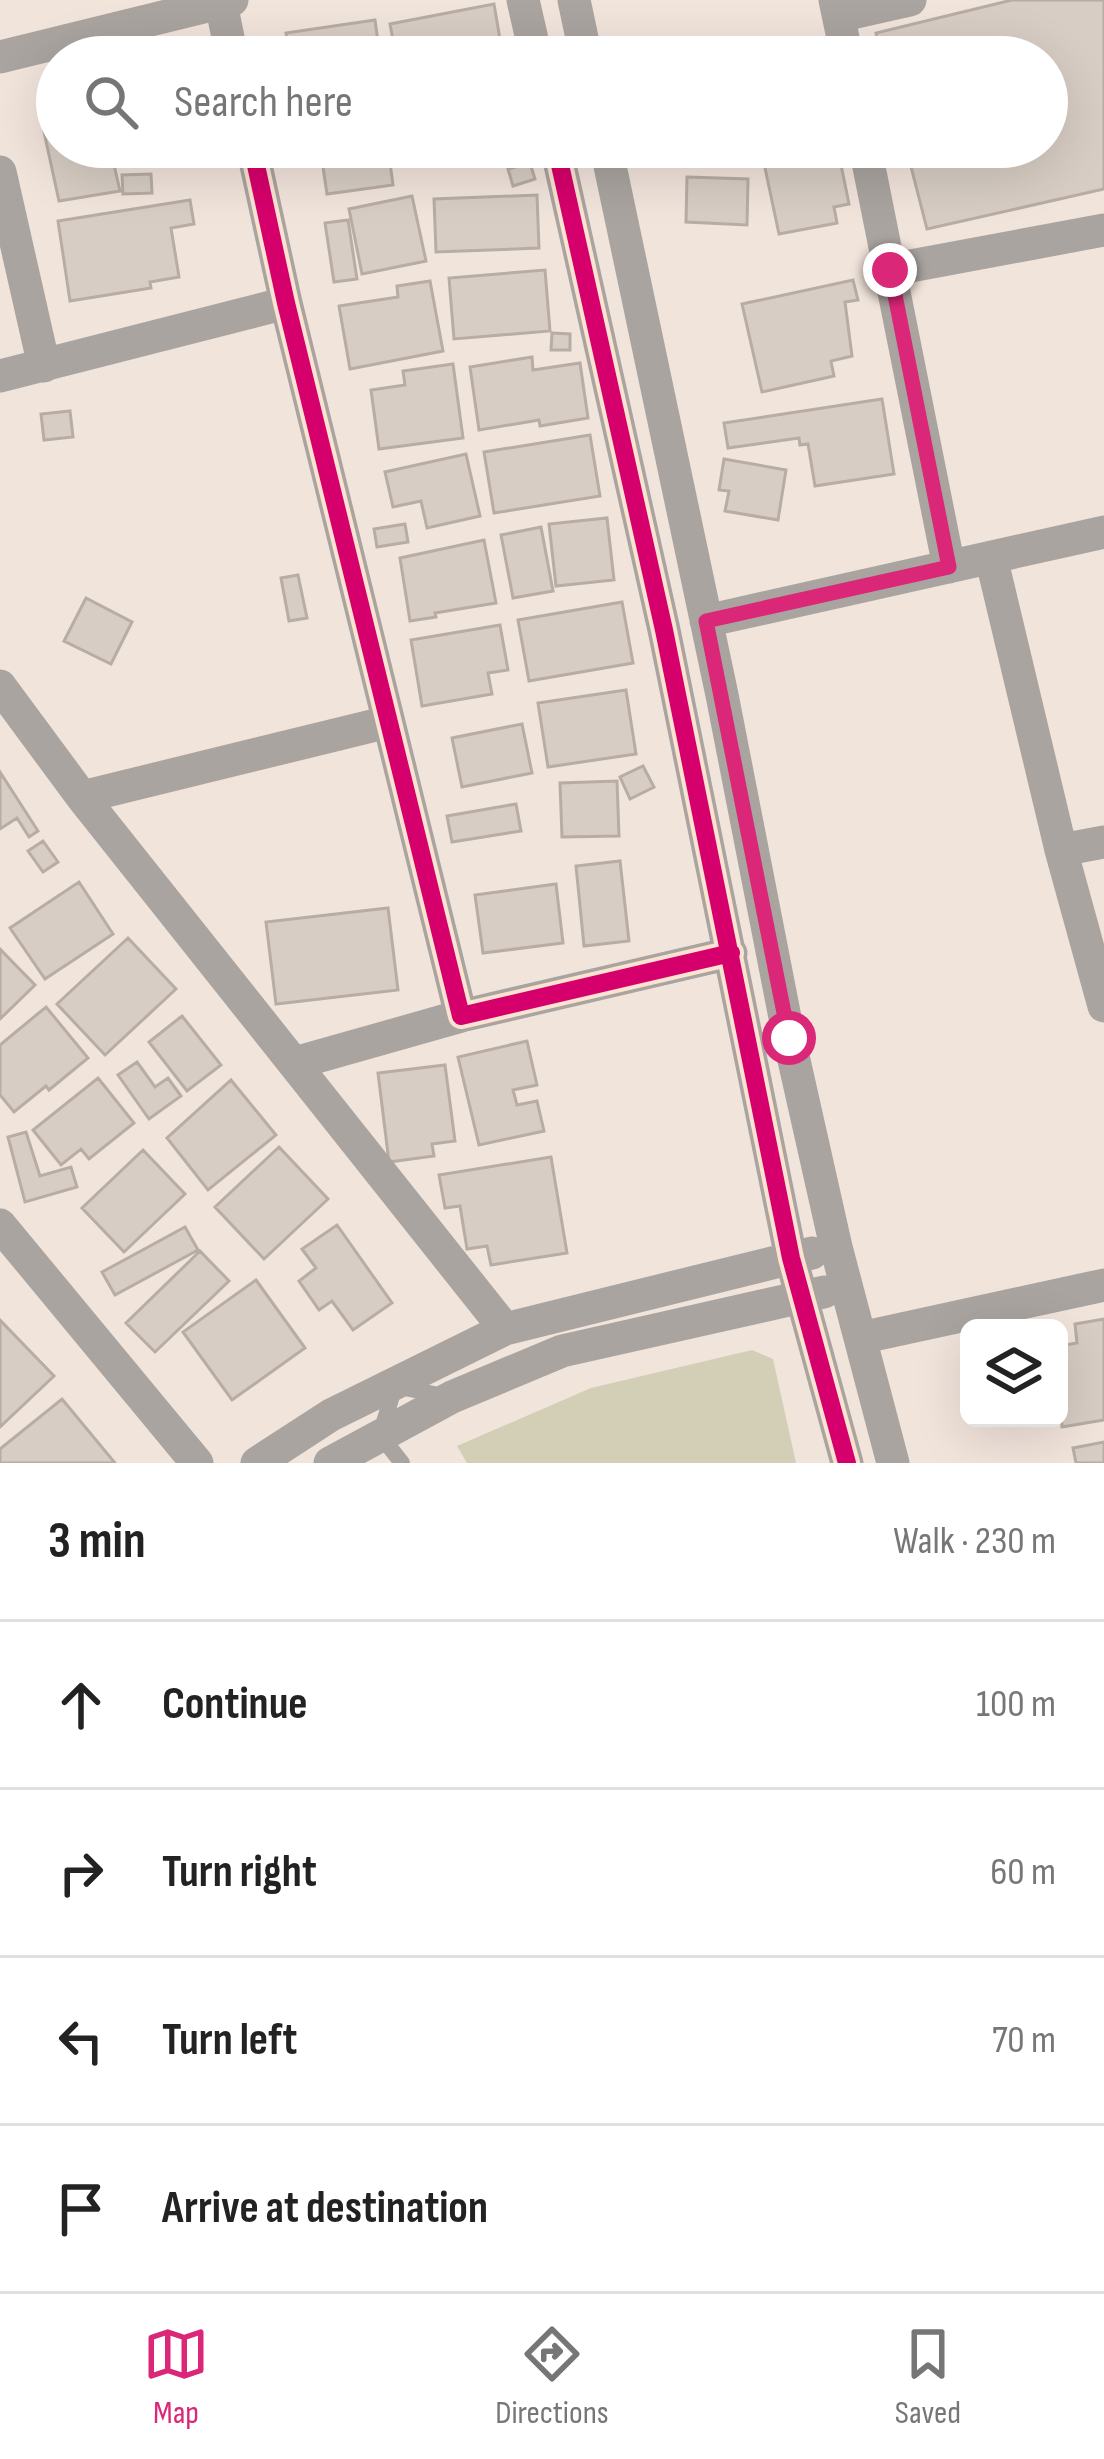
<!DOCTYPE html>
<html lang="en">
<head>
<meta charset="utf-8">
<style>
	body { margin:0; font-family:"Sofia Sans Condensed",sans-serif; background:#f6f6f6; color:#222 }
	.controls { position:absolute; right:36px; bottom:36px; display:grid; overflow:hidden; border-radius:18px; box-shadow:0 12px 48px #0002 }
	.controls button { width:108px; height:108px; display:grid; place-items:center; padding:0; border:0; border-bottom:3px solid #e0e0e0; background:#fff; color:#222; font:60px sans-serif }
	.stop { position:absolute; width:36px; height:36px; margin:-27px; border:9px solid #db2777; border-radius:50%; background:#fff }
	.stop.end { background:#db2777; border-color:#fff; box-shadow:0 3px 12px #0008 }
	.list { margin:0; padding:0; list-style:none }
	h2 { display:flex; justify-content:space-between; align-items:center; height:156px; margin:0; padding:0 48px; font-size:51px }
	h2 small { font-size:39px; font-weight:400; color:#767676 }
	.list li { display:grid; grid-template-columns:78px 1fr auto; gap:36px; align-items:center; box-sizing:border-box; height:168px; padding:0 48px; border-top:3px solid #e0e0e0 }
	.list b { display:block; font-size:45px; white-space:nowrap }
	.list em { font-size:39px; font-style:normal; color:#767676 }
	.icon { flex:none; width:66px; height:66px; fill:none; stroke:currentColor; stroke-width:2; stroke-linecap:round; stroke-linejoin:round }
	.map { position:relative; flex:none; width:1104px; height:1463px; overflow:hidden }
	.search { position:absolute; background:#fff; box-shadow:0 12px 48px #0002; left:36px; right:36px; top:36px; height:132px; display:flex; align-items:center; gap:30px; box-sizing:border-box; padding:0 42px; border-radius:66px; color:#767676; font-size:45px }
	.sheet { height:828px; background:#fff }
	nav { display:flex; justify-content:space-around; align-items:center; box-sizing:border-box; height:168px; border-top:3px solid #e0e0e0; background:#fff; font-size:33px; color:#767676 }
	nav a { display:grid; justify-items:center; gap:6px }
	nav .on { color:#db2777 }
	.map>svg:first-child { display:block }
</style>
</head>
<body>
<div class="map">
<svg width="1104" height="1463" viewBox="0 0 1104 1463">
	<rect width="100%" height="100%" fill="#f1e4db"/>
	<path fill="#d2cfb6" d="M752 1350 773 1359 796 1463H467L457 1446 591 1388Z"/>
	<path fill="#d7cdc4" stroke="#b7ada4" stroke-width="3" d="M1012 0H1104V189L927 229 906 147H1047V57H882L876 33Z
		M494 4 503 57H396L390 24Z
		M375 20 380 57H290L286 33Z
		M57 129V147H110L120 191 59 201 44 132Z
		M320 147H388L393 185 327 194Z
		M432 147H507L508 156 434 163Z
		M773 147H816L820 164 840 160 849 204 834 207 837 223 779 234 761 149Z
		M530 163 535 179 513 186 508 169Z
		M151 174 152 193 123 194 122 175Z
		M687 177 748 179 747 225 686 222Z
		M537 195 539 248 436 252 434 199Z
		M412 196 426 261 362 274 349 209Z
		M190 200 194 224 171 228 179 277 150 282 151 288 70 301 58 221Z
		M348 220 357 279 334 282 325 223Z
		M545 270 550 331 454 339 449 278Z
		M853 280 858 300 845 302 852 356 831 361 834 376 762 392 742 304Z
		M430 281 443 351 350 369 339 306 398 297 397 286Z
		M552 333 570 334V350H551Z
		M532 357 533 370 580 363 588 418 540 426 539 420 479 430 470 367Z
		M453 364 463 438 379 449 371 390 405 385 403 371Z
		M882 399 894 474 815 486 808 444 800 445 799 438 728 448 724 423Z
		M70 411 73 437 44 440 41 414Z
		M590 435 600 496 494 513 484 452Z
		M466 454 480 516 427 528 421 501 393 507 385 472Z
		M724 459 786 470 778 520 725 511 729 491 719 490Z
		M607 518 614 580 556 586 549 524Z
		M405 524 408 542 377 547 374 529Z
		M541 527 553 591 513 598 501 535Z
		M484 540 496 603 435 613 436 617 410 621 400 558Z
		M298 575 307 618 289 621 281 578Z
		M86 598 132 622 111 664 64 641Z
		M622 602 633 663 529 681 518 620Z
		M500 625 508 670 488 673 492 694 422 706 411 640Z
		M626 690 636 754 548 767 538 703Z
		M522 724 532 773 462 787 452 738Z
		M643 766 654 787 630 799 620 777Z
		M0 772 38 831 29 837 17 818 0 829Z
		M617 781 619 836 562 837 560 783Z
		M516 804 521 831 452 842 447 816Z
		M43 841 58 862 43 872 28 851Z
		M620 861 629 941 584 946 576 866Z
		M79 882 113 934 45 979 10 928Z
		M556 884 563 943 483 953 475 895Z
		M388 908 398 990 276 1004 266 922Z
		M128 938 176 989 105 1055 57 1004Z
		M0 949 35 985 0 1019Z
		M46 1007 88 1058 49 1090 46 1086 14 1112 0 1095V1045Z
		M182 1016 221 1065 187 1091 149 1042Z
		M527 1041 537 1085 513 1090 517 1105 537 1101 544 1131 479 1145 458 1057Z
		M137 1062 155 1087 168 1078 181 1096 149 1119 118 1075Z
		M445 1065 455 1141 432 1144 434 1156 389 1162 378 1073Z
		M98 1078 134 1123 89 1159 81 1149 61 1165 33 1130Z
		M231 1080 276 1135 208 1190 167 1138Z
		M26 1132 40 1176 71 1167 77 1187 25 1202 8 1137Z
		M279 1147 328 1199 264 1259 215 1207Z
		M143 1150 185 1194 124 1252 82 1208Z
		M551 1157 567 1253 491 1265 487 1246 467 1249 460 1206 445 1208 439 1175Z
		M337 1225 392 1303 353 1330 332 1301 319 1310 299 1281 316 1268 302 1249Z
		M185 1227 198 1250 115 1295 102 1272Z
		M200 1251 229 1281 155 1352 126 1323Z
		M256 1280 305 1348 232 1400 183 1332Z
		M1104 1319V1420L1062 1427 1059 1346 1077 1343 1075 1324Z
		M0 1320 54 1376 0 1427Z
		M62 1399 115 1463H0V1449Z
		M1104 1442V1463H1076L1073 1448Z"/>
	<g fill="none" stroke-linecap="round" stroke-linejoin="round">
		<path stroke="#aaa4a0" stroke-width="16" d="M402 1463 380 1435 395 1386 444 1396"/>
		<path stroke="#aaa4a0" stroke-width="33" d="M523 0 536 57
			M574 0 586 57
			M835 0 847 57
			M221 3 232 57
			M839 16 910 0
			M0 57 232 0
			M252 147 286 303 461 1016 731 953
			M556 147 664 630 791 1258 847 1463
			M606 147 722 695 789 1038 836 1247 893 1463
			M865 147 949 567
			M0 172 44 366
			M889 270 1104 230
			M0 376 286 303
			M991 557 1061 850 1104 842
			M706 621 1104 532
			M0 686 82 797 388 722
			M82 797 505 1329
			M1061 850 1104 1006
			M295 1063 461 1016
			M0 1225 197 1463
			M860 1338 1104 1285
			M257 1463 331 1415 505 1329 812 1253
			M330 1463 452 1397 562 1351 824 1292"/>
		<g stroke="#fbe3d1" stroke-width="26">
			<path id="cycleway" d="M252 147 286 303 461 1016 731 953
				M556 147 664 630 791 1258 847 1463"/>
		</g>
		<use href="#cycleway" stroke="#d6006c" stroke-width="18"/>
	</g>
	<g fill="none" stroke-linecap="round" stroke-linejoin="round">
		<path stroke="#db2777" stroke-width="15" d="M789 1038 706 621 949 567 890 270"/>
	</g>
</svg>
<div class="controls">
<button><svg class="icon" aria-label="layers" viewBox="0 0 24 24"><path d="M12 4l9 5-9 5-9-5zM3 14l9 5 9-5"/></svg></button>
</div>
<div class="stop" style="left:789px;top:1038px"></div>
<div class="stop end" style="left:890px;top:270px"></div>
<div class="search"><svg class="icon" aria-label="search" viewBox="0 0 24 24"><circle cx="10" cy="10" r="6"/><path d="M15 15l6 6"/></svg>Search here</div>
</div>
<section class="sheet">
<h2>3 min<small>Walk · 230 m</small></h2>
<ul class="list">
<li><svg class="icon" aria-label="ahead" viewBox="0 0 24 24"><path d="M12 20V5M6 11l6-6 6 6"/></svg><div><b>Continue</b></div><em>100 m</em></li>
<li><svg class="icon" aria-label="right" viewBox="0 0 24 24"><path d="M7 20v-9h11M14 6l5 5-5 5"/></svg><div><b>Turn right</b></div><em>60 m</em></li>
<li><svg class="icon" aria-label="left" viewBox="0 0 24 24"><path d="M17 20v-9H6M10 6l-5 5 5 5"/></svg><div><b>Turn left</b></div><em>70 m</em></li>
<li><svg class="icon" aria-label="arrive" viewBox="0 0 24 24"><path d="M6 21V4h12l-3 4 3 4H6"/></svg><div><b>Arrive at destination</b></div></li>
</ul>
</section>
<nav>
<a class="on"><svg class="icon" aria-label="map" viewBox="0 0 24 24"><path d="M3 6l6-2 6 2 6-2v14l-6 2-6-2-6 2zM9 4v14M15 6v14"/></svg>Map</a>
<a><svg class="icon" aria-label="directions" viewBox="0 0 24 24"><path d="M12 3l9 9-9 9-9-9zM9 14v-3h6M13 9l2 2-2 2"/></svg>Directions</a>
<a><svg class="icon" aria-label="saved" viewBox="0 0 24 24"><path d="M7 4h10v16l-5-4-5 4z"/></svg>Saved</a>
</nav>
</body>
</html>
